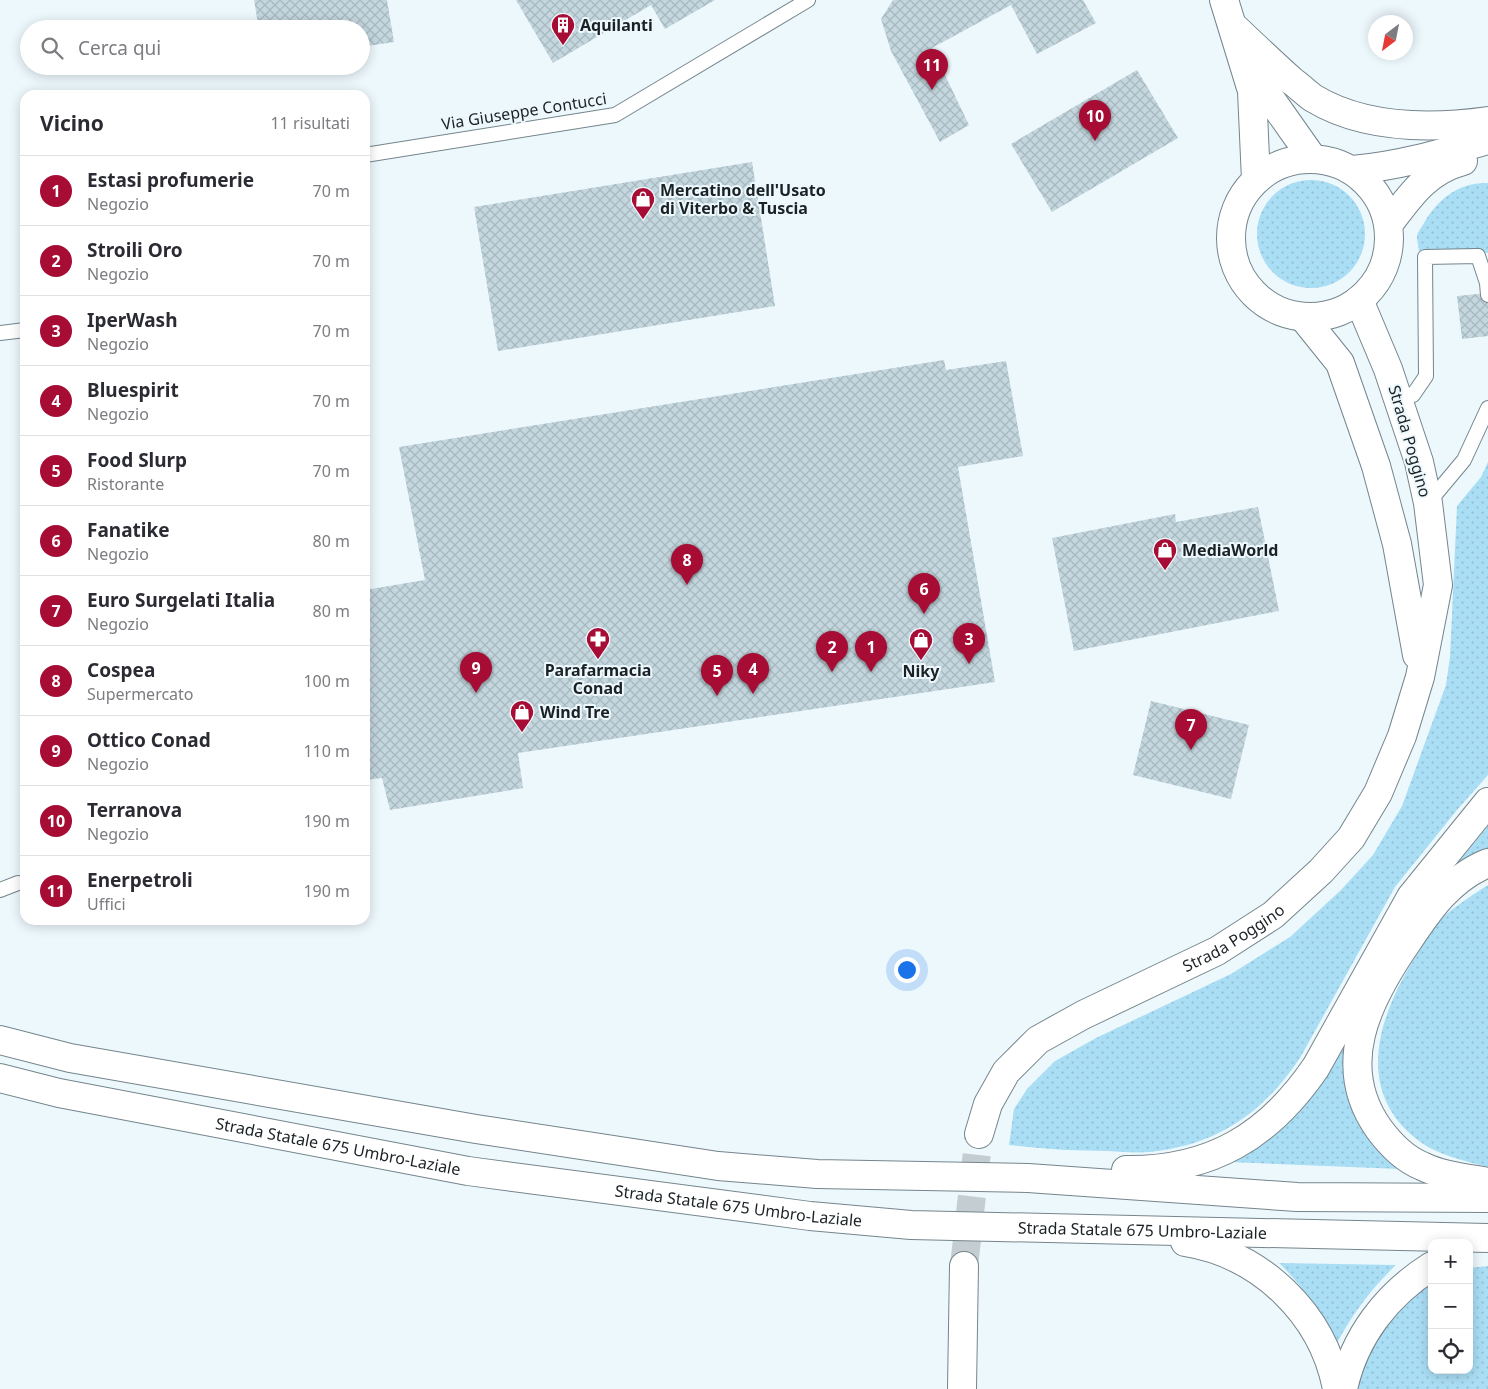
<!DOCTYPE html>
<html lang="it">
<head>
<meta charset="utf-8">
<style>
	body { margin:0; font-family:"Noto Sans",sans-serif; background:#f7f7f7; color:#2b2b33 }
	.controls { position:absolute; right:15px; bottom:15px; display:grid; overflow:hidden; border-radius:10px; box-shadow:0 2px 12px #0003 }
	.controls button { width:45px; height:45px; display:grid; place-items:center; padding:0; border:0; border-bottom:1px solid #e1e1e2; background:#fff; color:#2b2b33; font:25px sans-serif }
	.compass { position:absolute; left:1368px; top:15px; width:45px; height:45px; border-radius:50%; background:#fff; box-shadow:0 2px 12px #0003; rotate:212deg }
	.you { position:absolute; left:906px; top:969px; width:18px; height:18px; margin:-12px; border:4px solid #fff; border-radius:50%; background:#1a73e8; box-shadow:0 0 0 8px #1a73e833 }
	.badge { display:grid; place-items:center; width:32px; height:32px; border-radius:50%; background:#a60c34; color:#fff; font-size:16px; font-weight:700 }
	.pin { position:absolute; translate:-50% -41px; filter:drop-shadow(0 1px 2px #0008) }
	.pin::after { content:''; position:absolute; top:26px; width:18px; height:15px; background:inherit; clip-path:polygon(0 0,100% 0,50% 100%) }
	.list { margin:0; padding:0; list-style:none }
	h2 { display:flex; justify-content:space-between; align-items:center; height:65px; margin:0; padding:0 20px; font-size:21px }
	h2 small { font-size:16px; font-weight:400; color:#7c7c81 }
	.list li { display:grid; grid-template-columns:32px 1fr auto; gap:15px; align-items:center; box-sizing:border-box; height:70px; padding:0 20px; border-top:1px solid #e1e1e2 }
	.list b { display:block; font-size:19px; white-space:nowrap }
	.list p { margin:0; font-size:16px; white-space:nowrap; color:#7c7c81 }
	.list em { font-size:16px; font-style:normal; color:#7c7c81 }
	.icon { flex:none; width:28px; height:28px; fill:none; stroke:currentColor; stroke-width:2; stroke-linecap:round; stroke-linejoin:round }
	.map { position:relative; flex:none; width:1488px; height:1389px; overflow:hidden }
	.search { position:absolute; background:#fff; box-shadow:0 2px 12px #0003; left:20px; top:20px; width:350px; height:55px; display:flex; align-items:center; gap:12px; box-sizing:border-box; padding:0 18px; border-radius:28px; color:#7c7c81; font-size:19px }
	.panel { position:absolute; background:#fff; box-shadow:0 2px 12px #0003; left:20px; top:90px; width:350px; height:835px; border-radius:15px }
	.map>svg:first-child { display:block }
</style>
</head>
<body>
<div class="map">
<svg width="1488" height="1389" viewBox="0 0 1488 1389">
	<defs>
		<pattern id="grass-dots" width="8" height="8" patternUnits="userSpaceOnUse" patternTransform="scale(1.25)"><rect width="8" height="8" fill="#aadef5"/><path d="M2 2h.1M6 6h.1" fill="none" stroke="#92bed2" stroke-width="1.8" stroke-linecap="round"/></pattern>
		<pattern id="building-cross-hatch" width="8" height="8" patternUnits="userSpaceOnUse" patternTransform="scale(1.25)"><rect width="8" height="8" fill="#c4d7df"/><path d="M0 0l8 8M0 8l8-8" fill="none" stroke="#a8b8bf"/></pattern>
	</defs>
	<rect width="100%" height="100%" fill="#edf8fd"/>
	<path fill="url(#grass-dots)" d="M1257 234a54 54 0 1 1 108 0a54 54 0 1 1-108 0Z
		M1488 183V253H1419C1419 248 1417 242 1417 237 1417 232 1422 227 1424 223 1438 199 1459 182 1488 183Z
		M1488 462V775L1457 810 1395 887 1300 1058C1263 1113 1218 1145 1150 1152 1136 1153 1122 1152 1108 1151 1074 1151 1042 1149 1009 1145L1014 1109 1027 1089 1055 1061 1096 1038 1231 974 1290 937 1341 890 1373 855 1402 806 1446 685 1450 657 1457 506 1481 477Z
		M1488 826V849L1474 854 1456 865Z
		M1488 885V1167C1462 1160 1436 1155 1415 1138 1353 1087 1380 1013 1416 956 1423 946 1428 933 1436 924 1446 912 1474 894 1488 885Z
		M1346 1034C1339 1090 1353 1135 1400 1169L1230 1162Z
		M1279 1263 1396 1265C1372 1288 1353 1313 1337 1343 1321 1314 1303 1286 1279 1263Z
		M1488 1266V1389H1358C1361 1350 1400 1302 1432 1282V1370H1469V1268Z"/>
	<path fill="url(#building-cross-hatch)" d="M254 0H387L394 42 361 47V29H259Z
		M516 0H715L665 29 651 5 553 63Z
		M893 0H1083L1096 23 1037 54 1011 5 932 48 969 125 940 142 891 51 881 19Z
		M1137 70 1178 138 1052 212 1011 144Z
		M752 162 775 306 498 351 474 207Z
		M1488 293V336L1462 339 1457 296Z
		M944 360 946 370 1006 361 1023 456 958 467 995 682 518 753 523 788 390 810 382 778 365 780V590L425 580 399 447Z
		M1258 507 1279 611 1074 651 1052 538 1175 514 1176 522Z
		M1151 701 1249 725 1231 799 1133 775Z"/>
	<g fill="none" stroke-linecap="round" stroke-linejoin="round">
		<path stroke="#c3cdd2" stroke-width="28" stroke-dasharray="28 14" stroke-linecap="butt" d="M964 1266 979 1134"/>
		<g stroke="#74858c" stroke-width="16">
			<path id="lane" d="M365 155 615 115 808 0
				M0 333 25 330
				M1396 394 1413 395 1426 376 1425 257 1478 256 1487 283 1488 295
				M1428 503 1464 460 1488 408
				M0 890 18 883"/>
		</g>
		<g stroke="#74858c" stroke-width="30">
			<g id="street">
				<path d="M1303 317 1340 363 1376 466 1397 544 1417 655"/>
				<path id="s1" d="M979 1134 988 1104 1006 1072 1038 1040 1083 1015 1217 951 1273 915 1321 871 1351 838 1378 793 1402 736 1420 677 1438 585 1428 503 1419 462 1388 369 1359 300"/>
				<path d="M962 1389 964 1266"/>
			</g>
		</g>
		<g stroke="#74858c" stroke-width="30">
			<path id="secondary" d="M1224 0 1252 91 1256 180
				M1254 68 1270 98 1313 159
				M1231 238a79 79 0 1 1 158 0a79 79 0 1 1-158 0Z
				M1352 170C1399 166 1443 153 1488 140
				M1388 225C1410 196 1426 171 1463 161"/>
		</g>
		<g stroke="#74858c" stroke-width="30">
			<path id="primary" d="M1233 26C1253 45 1272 63 1292 81 1299 86 1306 93 1313 98 1364 129 1430 129 1488 121"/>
		</g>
		<g stroke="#74858c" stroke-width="30">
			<g id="highway">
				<path d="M1488 863C1449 879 1428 911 1406 944 1367 1001 1334 1066 1379 1129 1390 1144 1405 1159 1422 1166 1442 1176 1466 1178 1488 1182"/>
				<path d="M0 1040 70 1058 476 1129 718 1166 817 1174 1028 1178 1297 1197 1488 1198"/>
				<path id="s2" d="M0 1078 59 1093 468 1171 810 1216 911 1225 1488 1238"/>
				<path d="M1126 1170C1211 1171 1269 1136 1316 1067L1411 897 1488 802"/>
				<path d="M1185 1242C1261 1254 1323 1314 1337 1389"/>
				<path d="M1343 1389C1354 1337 1387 1294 1432 1266"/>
			</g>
		</g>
		<use href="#lane" stroke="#fff" stroke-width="14"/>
		<use href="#street" stroke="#fff" stroke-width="28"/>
		<use href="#secondary" stroke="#fff" stroke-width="28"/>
		<use href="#primary" stroke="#fff" stroke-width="28"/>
		<use href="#highway" stroke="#fff" stroke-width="28"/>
	</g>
	<defs>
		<g id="building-pin" transform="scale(1.25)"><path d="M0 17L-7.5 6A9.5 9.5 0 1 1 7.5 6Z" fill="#a60c34" stroke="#edf8fd"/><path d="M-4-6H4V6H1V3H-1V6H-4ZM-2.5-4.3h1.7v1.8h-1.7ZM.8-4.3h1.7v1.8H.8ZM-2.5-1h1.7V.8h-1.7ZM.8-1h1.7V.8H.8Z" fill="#fff"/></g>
		<g id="shop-pin" transform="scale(1.25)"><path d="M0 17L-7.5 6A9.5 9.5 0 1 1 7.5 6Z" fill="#a60c34" stroke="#edf8fd"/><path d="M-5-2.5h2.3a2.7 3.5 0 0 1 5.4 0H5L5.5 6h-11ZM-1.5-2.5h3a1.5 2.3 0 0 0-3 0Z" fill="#fff"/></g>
		<g id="pharmacy-pin" transform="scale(1.25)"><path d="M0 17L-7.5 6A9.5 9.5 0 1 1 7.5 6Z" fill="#a60c34" stroke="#edf8fd"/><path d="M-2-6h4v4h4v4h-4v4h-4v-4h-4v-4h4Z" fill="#fff"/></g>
	</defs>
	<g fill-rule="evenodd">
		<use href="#building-pin" x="563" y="25"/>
		<use href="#shop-pin" x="643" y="199"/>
		<use href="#shop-pin" x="1165" y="550"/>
		<use href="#pharmacy-pin" x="598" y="639"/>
		<use href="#shop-pin" x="921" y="640"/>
		<use href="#shop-pin" x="522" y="712"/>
	</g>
	<g text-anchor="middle" stroke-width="4" stroke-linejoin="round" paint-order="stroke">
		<g font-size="16" font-weight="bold" fill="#1b2225" stroke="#edf8fd" text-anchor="start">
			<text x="580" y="31">Aquilanti</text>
			<text x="660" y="196">Mercatino dell'Usato<tspan x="660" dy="18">di Viterbo &amp; Tuscia</tspan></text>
			<text x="1182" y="556">MediaWorld</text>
			<text x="598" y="676" text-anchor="middle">Parafarmacia<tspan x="598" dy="18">Conad</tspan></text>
			<text x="921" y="677" text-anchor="middle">Niky</text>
			<text x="540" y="718">Wind Tre</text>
		</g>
		<g font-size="16" fill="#1b2225" stroke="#edf8fd">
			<text transform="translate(524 111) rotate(-9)" y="6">Via Giuseppe Contucci</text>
			<text transform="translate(1410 441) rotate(74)" y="6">Strada Poggino</text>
			<text dy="6" stroke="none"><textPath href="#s1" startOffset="334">Strada Poggino</textPath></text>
			<text dy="6" stroke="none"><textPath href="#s2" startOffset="345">Strada Statale 675 Umbro-Laziale</textPath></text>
			<text dy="6" stroke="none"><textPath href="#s2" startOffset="750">Strada Statale 675 Umbro-Laziale</textPath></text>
			<text dy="6" stroke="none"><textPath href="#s2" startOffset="1155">Strada Statale 675 Umbro-Laziale</textPath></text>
		</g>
	</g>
</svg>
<div class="controls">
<button>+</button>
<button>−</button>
<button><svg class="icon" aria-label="locate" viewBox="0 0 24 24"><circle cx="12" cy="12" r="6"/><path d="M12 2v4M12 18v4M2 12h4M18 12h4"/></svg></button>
</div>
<svg class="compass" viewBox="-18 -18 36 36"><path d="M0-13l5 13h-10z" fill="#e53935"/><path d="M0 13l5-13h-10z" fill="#7c7c81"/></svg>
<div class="you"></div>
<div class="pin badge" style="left:871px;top:672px">1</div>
<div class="pin badge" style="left:832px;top:672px">2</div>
<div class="pin badge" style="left:969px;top:664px">3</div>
<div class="pin badge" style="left:753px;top:694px">4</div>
<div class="pin badge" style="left:717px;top:696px">5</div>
<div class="pin badge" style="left:924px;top:614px">6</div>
<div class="pin badge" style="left:1191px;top:750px">7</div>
<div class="pin badge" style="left:687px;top:585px">8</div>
<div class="pin badge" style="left:476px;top:693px">9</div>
<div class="pin badge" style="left:1095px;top:141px">10</div>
<div class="pin badge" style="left:932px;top:90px">11</div>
<div class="search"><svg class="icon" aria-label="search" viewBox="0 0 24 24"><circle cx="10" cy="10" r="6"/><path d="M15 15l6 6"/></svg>Cerca qui</div>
<section class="panel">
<h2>Vicino<small>11 risultati</small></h2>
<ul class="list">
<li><span class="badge">1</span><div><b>Estasi profumerie</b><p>Negozio</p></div><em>70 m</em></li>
<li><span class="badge">2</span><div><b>Stroili Oro</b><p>Negozio</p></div><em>70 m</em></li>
<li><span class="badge">3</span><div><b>IperWash</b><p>Negozio</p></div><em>70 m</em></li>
<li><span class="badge">4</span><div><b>Bluespirit</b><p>Negozio</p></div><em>70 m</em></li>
<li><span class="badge">5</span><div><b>Food Slurp</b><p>Ristorante</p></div><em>70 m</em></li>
<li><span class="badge">6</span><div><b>Fanatike</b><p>Negozio</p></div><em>80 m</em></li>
<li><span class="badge">7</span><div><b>Euro Surgelati Italia</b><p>Negozio</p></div><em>80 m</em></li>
<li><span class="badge">8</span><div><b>Cospea</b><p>Supermercato</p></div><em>100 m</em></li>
<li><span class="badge">9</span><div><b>Ottico Conad</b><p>Negozio</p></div><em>110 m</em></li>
<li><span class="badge">10</span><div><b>Terranova</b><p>Negozio</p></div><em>190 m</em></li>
<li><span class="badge">11</span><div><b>Enerpetroli</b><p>Uffici</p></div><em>190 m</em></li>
</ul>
</section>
</div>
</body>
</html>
